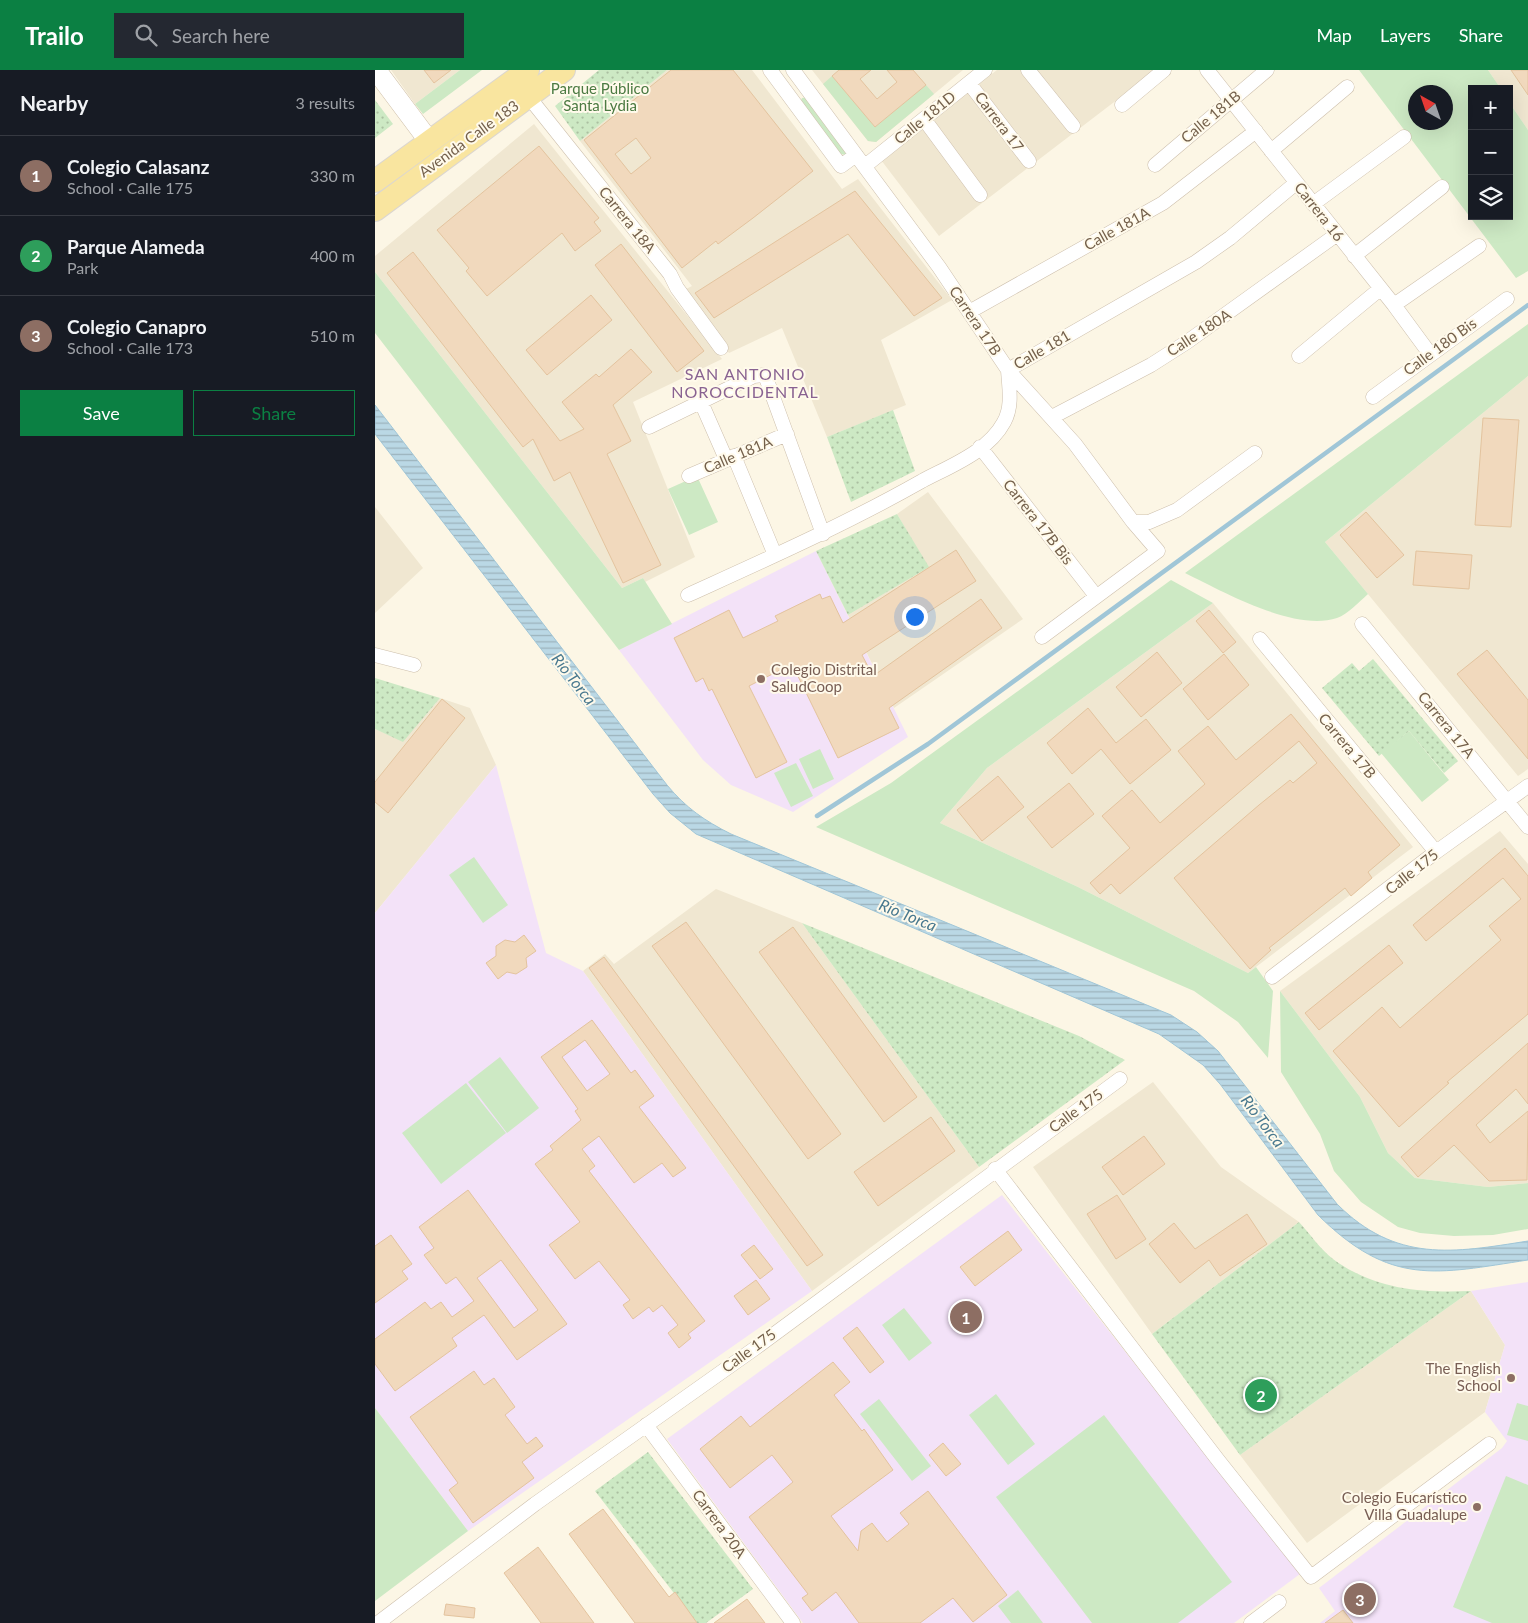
<!DOCTYPE html>
<html lang="en">
<head>
<meta charset="utf-8">
<style>
	body { margin:0; font-family:Lato,sans-serif; background:#242831; color:#f1f3f6 }
	.controls { position:absolute; right:15px; top:15px; display:grid; overflow:hidden; border-radius:0px; box-shadow:0 5px 20px #0002 }
	.controls button { width:45px; height:45px; display:grid; place-items:center; padding:0; border:0; border-bottom:1px solid #363941; background:#171b24; color:#f1f3f6; font:25px sans-serif }
	.compass { position:absolute; left:1033px; top:15px; width:45px; height:45px; border-radius:50%; background:#171b24; box-shadow:0 5px 20px #0002; rotate:320deg }
	.you { position:absolute; left:539px; top:546px; width:18px; height:18px; margin:-12px; border:4px solid #fff; border-radius:50%; background:#1a73e8; box-shadow:0 0 0 8px #1a73e833 }
	.badge { display:grid; place-items:center; width:32px; height:32px; border-radius:50%; background:#0b8043; color:#fff; font-size:16px; font-weight:700 }
	.pin { position:absolute; translate:-50% -50%; border:2px solid #fff; box-shadow:0 1px 5px #0006 }
	.list { margin:0; padding:0; list-style:none }
	h2 { display:flex; justify-content:space-between; align-items:center; height:65px; margin:0; padding:0 20px; font-size:21px }
	h2 small { font-size:16px; font-weight:400; color:#9ea1a6 }
	.list li { display:grid; grid-template-columns:32px 1fr auto; gap:15px; align-items:center; box-sizing:border-box; height:80px; padding:0 20px; border-top:1px solid #363941 }
	.list b { display:block; font-size:19px; white-space:nowrap }
	.list p { margin:0; font-size:16px; white-space:nowrap; color:#9ea1a6 }
	.list em { font-size:16px; font-style:normal; color:#9ea1a6 }
	.actions { display:flex; gap:10px; padding:15px 20px }
	.actions a { flex:1; padding:11px 0; border:1px solid #0b8043; border-radius:0px; text-align:center; font-size:18px; color:#0b8043 }
	.actions .main { background:#0b8043; color:#fff }
	.icon { flex:none; width:28px; height:28px; fill:none; stroke:currentColor; stroke-width:2; stroke-linecap:round; stroke-linejoin:round }
	.map { position:relative; flex:none; width:1153px; height:1553px; overflow:hidden }
	header { display:flex; align-items:center; gap:30px; box-sizing:border-box; height:70px; padding:0 25px; background:#0b8043; color:#fff }
	header strong { font-size:24px }
	nav { display:flex; gap:28px; margin-inline-start:auto; font-size:18px }
	.search { width:350px; height:45px; background:#242831; display:flex; align-items:center; gap:12px; box-sizing:border-box; padding:0 18px; border-radius:0px; color:#9ea1a6; font-size:19px }
	main { display:flex }
	aside { flex:1; background:#171b24 }
	.map>svg:first-child { display:block }
</style>
</head>
<body>
<header>
<strong>Trailo</strong>
<div class="search"><svg class="icon" aria-label="search" viewBox="0 0 24 24"><circle cx="10" cy="10" r="6"/><path d="M15 15l6 6"/></svg>Search here</div>
<nav><a>Map</a><a>Layers</a><a>Share</a></nav>
</header>
<main>
<aside>
<h2>Nearby<small>3 results</small></h2>
<ul class="list">
<li><span class="badge" style="background:#8d6e63">1</span><div><b>Colegio Calasanz</b><p>School · Calle 175</p></div><em>330 m</em></li>
<li><span class="badge" style="background:#2e9e5b">2</span><div><b>Parque Alameda</b><p>Park</p></div><em>400 m</em></li>
<li><span class="badge" style="background:#8d6e63">3</span><div><b>Colegio Canapro</b><p>School · Calle 173</p></div><em>510 m</em></li>
</ul>
<div class="actions"><a class="main">Save</a><a>Share</a></div>
</aside>
<div class="map">
<svg width="1153" height="1553" viewBox="0 0 1153 1553">
	<defs>
		<pattern id="park-dots" width="8" height="8" patternUnits="userSpaceOnUse" patternTransform="scale(1.25)"><rect width="8" height="8" fill="#cde9c4"/><path d="M2 2h.1M6 6h.1" fill="none" stroke="#abc0a1" stroke-width="1.8" stroke-linecap="round"/></pattern>
		<pattern id="water-rules" width="6" height="5" patternUnits="userSpaceOnUse" patternTransform="scale(1.25)"><rect width="6" height="5" fill="#bad8e5"/><path d="M0 2.5h6" fill="none" stroke="#9cb3bc"/></pattern>
	</defs>
	<rect width="100%" height="100%" fill="#fcf6e5"/>
	<path fill="#f0e7d1" d="M16 0H85L40 34Z
		M292 0H377L467 119 483 109 577 230 506 270 531 335 452 367 407 258 354 283 307 221 317 216 205 71Z
		M437 0H588L501 72 493 71Z
		M622 0H781L564 166 506 90Z
		M1113 0H1153V60L1134 32V19H1126Z
		M159 54 347 289 258 332 320 487 270 512 268 508 247 518 0 202V186Z
		M1153 306V699L1143 706 950 472Z
		M553 422 648 549 519 638 473 545 553 497 522 444Z
		M0 437 48 498 0 543Z
		M838 533 1038 777 873 903 703 817 565 753 612 698Z
		M65 628 95 638 121 695 0 843V659L28 671Z
		M1125 761 1153 794V1113L1113 1117 1040 1108 1013 1083 985 1027 905 921Z
		M341 819 427 853 604 1097 437 1221 208 901 230 884 239 894Z
		M778 1012 846 1097 924 1152 777 1264 658 1097Z
		M1096 1221 1130 1275 1110 1342 932 1473 865 1385Z"/>
	<path fill="#f3e2f8" d="M441 481 533 667 418 742 356 715 328 690 244 580Z
		M121 695 171 883 208 901 437 1221 93 1461 0 1338V843Z
		M627 1125 925 1504 859 1553H428L292 1369Z
		M1153 1212V1553H945L960 1541 944 1518 1127 1378 1132 1371 1110 1342 1130 1275 1096 1221Z"/>
	<path fill="#cde9c4" fill-rule="evenodd" d="M85 0H107L48 44 40 34Z
		M984 0H1113L1126 19H1097V146H1134V32L1153 60V201L1141 208ZM1040 22H1070V52H1040Z
		M457 6 500 57 551 15 559 24 501 72 493 71 448 14Z
		M432 27 472 82 471 85 465 84 426 30 427 28Z
		M0 202 247 518 268 508 297 554 244 580 0 263Z
		M1153 254V306L950 472 993 524C984 532 973 544 962 548 919 562 849 522 810 503Z
		M322 406 343 452 314 465 293 419Z
		M796 510 838 533 612 698 565 753 703 817 873 903 881 897 898 921 893 988 863 952 819 921 441 757 516 713Z
		M1034 661 1074 710 1047 732 1006 683Z
		M445 679 459 709 438 719 424 689Z
		M421 693 438 726 416 737 399 703Z
		M99 787 133 835 108 853 74 805Z
		M905 921 985 1027 1013 1083 1040 1108 1113 1117 1153 1113V1159L1118 1165 1079 1166 1045 1163 1023 1157 986 1132 959 1101 945 1064 906 1002Z
		M125 987 164 1038 132 1063 93 1012Z
		M91 1013 131 1063 66 1114 27 1063Z
		M529 1238 557 1273 534 1291 507 1255Z
		M621 1324 660 1374 633 1395 594 1345Z
		M504 1329 556 1396 537 1411 485 1344Z
		M1142 1333 1153 1336V1371L1132 1365Z
		M0 1338 93 1461 0 1531Z
		M729 1345 857 1512 803 1553H717L621 1427Z
		M1131 1406 1153 1415V1553H1117L1078 1537Z
		M643 1520 668 1553H636L623 1536Z"/>
	<path fill="url(#park-dots)" d="M224 0H292L205 71 180 36Z
		M0 30 18 54 0 68Z
		M518 340 540 401 476 432 452 367Z
		M522 444 554 497 473 545 441 481Z
		M998 589 1083 691 1069 703 1034 661 1004 686 947 618 977 593 984 601Z
		M0 608 65 628 28 672 0 659Z
		M427 853 704 966 750 990 604 1097Z
		M924 1152C935 1164 946 1180 958 1189 1000 1220 1047 1223 1096 1221L865 1385 777 1264Z
		M273 1382 378 1519 331 1553H322L220 1421Z"/>
	<path fill="url(#water-rules)" stroke="#a0c6d7" d="M0 335 292 715C311 738 330 751 356 764L796 945 822 962 843 981 962 1134C1021 1193 1078 1183 1153 1171V1190C1061 1204 1016 1217 943 1145L845 1014 828 995 784 964 321 764 295 743 278 724 0 364Z"/>
	<g fill="none" stroke-linecap="round" stroke-linejoin="round">
		<path stroke="#a0c6d7" stroke-width="4.5" d="M442 746 553 674 1153 235"/>
	</g>
	<path fill="#f1d9bd" stroke="#e3c39e" fill-rule="evenodd" d="M49 0H76L59 13Z
		M296 0H358L438 101 378 148 343 174 341 171 307 198 209 70ZM261 68 276 88 256 104 240 84Z
		M464 0H496L485 9 502 29 522 12 512 0H538L551 15 500 57 457 6Z
		M1136 0H1153V25Z
		M164 76 224 148 219 152 226 161 200 181 187 163 112 226 91 201 94 198 62 160Z
		M480 121 567 228 539 246 473 164 339 248 320 223Z
		M246 174 329 281 302 302 220 195Z
		M38 182 185 371 209 359 187 332 221 304 224 307 256 279 277 302 238 335 256 371 232 384 286 495 248 513 195 402 179 411 158 369 148 377 12 203Z
		M216 225 237 250 172 305 151 280Z
		M1108 348 1144 350 1136 457 1100 455Z
		M991 442 1029 485 1002 508 965 465Z
		M581 480 601 511 487 585 498 606 606 529 627 558 514 638 524 658 463 688 417 594 374 616 412 692 381 708 337 619 334 621 328 608 321 612 299 568 354 540 368 568 403 551 400 546 445 524 447 529 455 526 468 553Z
		M1041 481 1097 485 1094 519 1038 515Z
		M834 540 861 572 848 583 821 551Z
		M1112 580 1153 630V689L1082 604Z
		M782 582 807 613 766 647 741 617Z
		M849 584 874 615 833 650 808 619Z
		M67 629 90 648 13 743 0 732V712Z
		M713 638 741 673 771 649 796 680 755 714 726 679 697 704 672 673Z
		M916 644 1025 775 993 802 997 808 976 826 970 818 894 878 896 880 875 899 799 808 884 735 915 710 918 713 942 693 924 671 745 824 736 814 725 824 715 813 755 778 727 746 757 720 785 753 830 714 803 681 833 656 861 690Z
		M623 706 649 737 607 771 582 740Z
		M694 713 719 744 677 778 652 747Z
		M1130 778 1153 806V944L1072 1012 1074 1013 1024 1057 958 981 1007 937 1025 958 1126 870 1114 856 1146 829 1128 808 1051 871 1038 855Z
		M311 852 466 1064 433 1089 277 876Z
		M418 857 542 1027 509 1052 384 882Z
		M149 865 161 881 151 888 152 897 141 904 132 902 123 909 111 893 121 886V876L130 870 140 872Z
		M1014 875 1028 893 944 960 930 943Z
		M229 887 448 1185 432 1196 214 898Z
		M217 950 256 1003 260 1000 279 1026 264 1037 311 1098 298 1107 287 1093 259 1113 224 1066 207 1079 220 1096 214 1101 330 1251 313 1264 316 1268 304 1278 293 1263 303 1255 287 1235 278 1242 274 1237 258 1249 248 1235 255 1230 224 1191 200 1209 174 1175 205 1152 160 1094 178 1080 175 1076 206 1050 200 1041 203 1039 166 987ZM210 970 235 1004 212 1021 187 987Z
		M1153 973V1034L1141 1019 1101 1055 1115 1073 1153 1041 1152 1110 1114 1111 1079 1075 1043 1107 1026 1087Z
		M556 1047 580 1081 503 1136 479 1102Z
		M769 1066 790 1094 748 1125 727 1097Z
		M93 1120 192 1254 142 1290 109 1245 77 1268 82 1276 20 1321 0 1294V1269L50 1232 56 1239 66 1232 77 1247 99 1231 81 1207 71 1214 49 1185 59 1178 44 1157ZM126 1190 163 1240 139 1258 102 1208Z
		M742 1125 771 1169 741 1189 712 1144Z
		M872 1144 892 1174 845 1206 834 1190 805 1213 774 1174 799 1153 820 1179Z
		M633 1161 647 1180 600 1216 585 1197Z
		M16 1165 37 1194 27 1201 33 1209 0 1233V1176Z
		M379 1175 398 1199 385 1209 366 1185Z
		M381 1210 395 1229 373 1245 359 1226Z
		M482 1257 509 1292 495 1303 468 1268Z
		M458 1292 475 1312 459 1325 487 1361 489 1359 518 1400 456 1446 483 1481 486 1461 497 1453 512 1472 534 1454 525 1443 553 1421 632 1525 598 1552 578 1528 545 1553H484L461 1522 437 1541 427 1528 433 1524 374 1447 418 1412 397 1385 355 1418 325 1379 366 1346 375 1357Z
		M99 1301 109 1315 119 1308 140 1337 130 1345 152 1374 161 1367 168 1376 147 1392 159 1408 98 1453 74 1420 83 1413 35 1347Z
		M568 1373 586 1394 571 1406 554 1385Z
		M228 1439 294 1527 300 1522 322 1553H260L194 1464Z
		M163 1477 219 1553H166L129 1503Z
		M372 1529 390 1553H339Z
		M71 1534 100 1538 99 1548 69 1545Z
		M968 1540 978 1553H950Z"/>
	<g fill="none" stroke-linecap="round" stroke-linejoin="round">
		<g stroke="#cdbfac" stroke-width="15">
			<path id="street" d="M395 0 466 96 481 85
				M418 0 564 197 633 300 700 374 758 452 783 481 667 567
				M653 0 698 56
				M832 0 1019 235 1055 284
				M594 13 654 91
				M153 26 295 204 302 218 346 278
				M747 35 789 0
				M549 49 605 125
				M896 81 972 17
				M780 95 892 0
				M490 96 610 0
				M938 134 1029 67
				M979 186 1067 117
				M1019 235 1104 176
				M594 242 788 133 881 61
				M924 286 1005 219
				M633 300 821 192 855 168 921 113
				M998 327 1132 229
				M326 332 351 389
				M677 347 776 295 812 272 961 165
				M274 357 379 306 390 305 448 464
				M605 377 721 526
				M359 386 400 485
				M314 406 412 364
				M758 452H774L802 440 880 383
				M313 525C392 489 471 454 547 411 575 396 613 382 629 352 638 336 634 317 633 300
				M987 554 1153 757
				M885 569 1061 782
				M0 585 39 595
				M897 907 1061 782 1153 716
				M620 1099 843 1390 936 1507 1114 1374
				M271 1355 418 1553
				M3 1553 160 1434 379 1279 745 1009
				M876 1553 904 1532"/>
		</g>
		<g stroke="#cebea7" stroke-width="21">
			<path id="secondary" d="M1 0 54 71"/>
		</g>
		<g stroke="#dbd6d0" stroke-width="24">
			<path id="primary" d="M0 111 153 0
				M0 140 189 0"/>
		</g>
		<use href="#street" stroke="#fff" stroke-width="14"/>
		<use href="#secondary" stroke="#fff" stroke-width="20"/>
		<use href="#primary" stroke="#f9e59f" stroke-width="22"/>
	</g>
	<g fill="#8d6e63" stroke="#fffaeb" stroke-width="2">
		<circle cx="386" cy="609" r="5"/>
		<circle cx="1136" cy="1308" r="5"/>
		<circle cx="1102" cy="1437" r="5"/>
	</g>
	<g text-anchor="middle" stroke-width="4" stroke-linejoin="round" paint-order="stroke">
		<g font-size="15" fill="#4b7a42" stroke="#fffaeb">
			<text x="225" y="24">Parque Público<tspan x="225" dy="17">Santa Lydia</tspan></text>
		</g>
		<g font-size="15" fill="#74604b" stroke="#fffaeb">
			<text transform="translate(836 47) rotate(-40)" y="5">Calle 181B</text>
			<text transform="translate(550 48) rotate(-39)" y="5">Calle 181D</text>
			<text transform="translate(624 52) rotate(53)" y="5">Carrera 17</text>
			<text transform="translate(94 69) rotate(-36)" y="5">Avenida Calle 183</text>
			<text transform="translate(944 142) rotate(52)" y="5">Carrera 16</text>
			<text transform="translate(252 150) rotate(51)" y="5">Carrera 18A</text>
			<text transform="translate(742 159) rotate(-29)" y="5">Calle 181A</text>
			<text transform="translate(600 251) rotate(56)" y="5">Carrera 17B</text>
			<text transform="translate(824 263) rotate(-33)" y="5">Calle 180A</text>
			<text transform="translate(1065 277) rotate(-36)" y="5">Calle 180 Bis</text>
			<text transform="translate(667 280) rotate(-30)" y="5">Calle 181</text>
			<text transform="translate(363 385) rotate(-23)" y="5">Calle 181A</text>
			<text transform="translate(663 452) rotate(52)" y="5">Carrera 17B Bis</text>
			<text transform="translate(1071 655) rotate(51)" y="5">Carrera 17A</text>
			<text transform="translate(972 676) rotate(50)" y="5">Carrera 17B</text>
			<text transform="translate(1037 802) rotate(-38)" y="5">Calle 175</text>
			<text transform="translate(701 1041) rotate(-36)" y="5">Calle 175</text>
			<text transform="translate(374 1281) rotate(-36)" y="5">Calle 175</text>
			<text transform="translate(344 1454) rotate(54)" y="5">Carrera 20A</text>
		</g>
		<g font-size="15" fill="#785e54" stroke="#fffaeb" text-anchor="end">
			<text x="396" y="605" text-anchor="start">Colegio Distrital<tspan x="396" dy="17">SaludCoop</tspan></text>
			<text x="1126" y="1304">The English<tspan x="1126" dy="17">School</tspan></text>
			<text x="1092" y="1433">Colegio Eucarístico<tspan x="1092" dy="17">Villa Guadalupe</tspan></text>
		</g>
		<g font-size="16" letter-spacing="1" fill="#896291" stroke="#fffaeb">
			<text x="370" y="310">SAN ANTONIO<tspan x="370" dy="18">NOROCCIDENTAL</tspan></text>
		</g>
		<g font-size="16" font-style="italic" fill="#48788e" stroke="#fffaeb">
			<text transform="translate(199 609) rotate(52)" y="6">Río Torca</text>
			<text transform="translate(533 845) rotate(22)" y="6">Río Torca</text>
			<text transform="translate(888 1051) rotate(53)" y="6">Río Torca</text>
		</g>
	</g>
</svg>
<div class="controls">
<button>+</button>
<button>−</button>
<button><svg class="icon" aria-label="layers" viewBox="0 0 24 24"><path d="M12 4l9 5-9 5-9-5zM3 14l9 5 9-5"/></svg></button>
</div>
<svg class="compass" viewBox="-18 -18 36 36"><path d="M0-13l5 13h-10z" fill="#e53935"/><path d="M0 13l5-13h-10z" fill="#9ea1a6"/></svg>
<div class="you"></div>
<div class="pin badge" style="left:591px;top:1247px;background:#8d6e63">1</div>
<div class="pin badge" style="left:886px;top:1325px;background:#2e9e5b">2</div>
<div class="pin badge" style="left:985px;top:1529px;background:#8d6e63">3</div>
</div>
</main>
</body>
</html>
